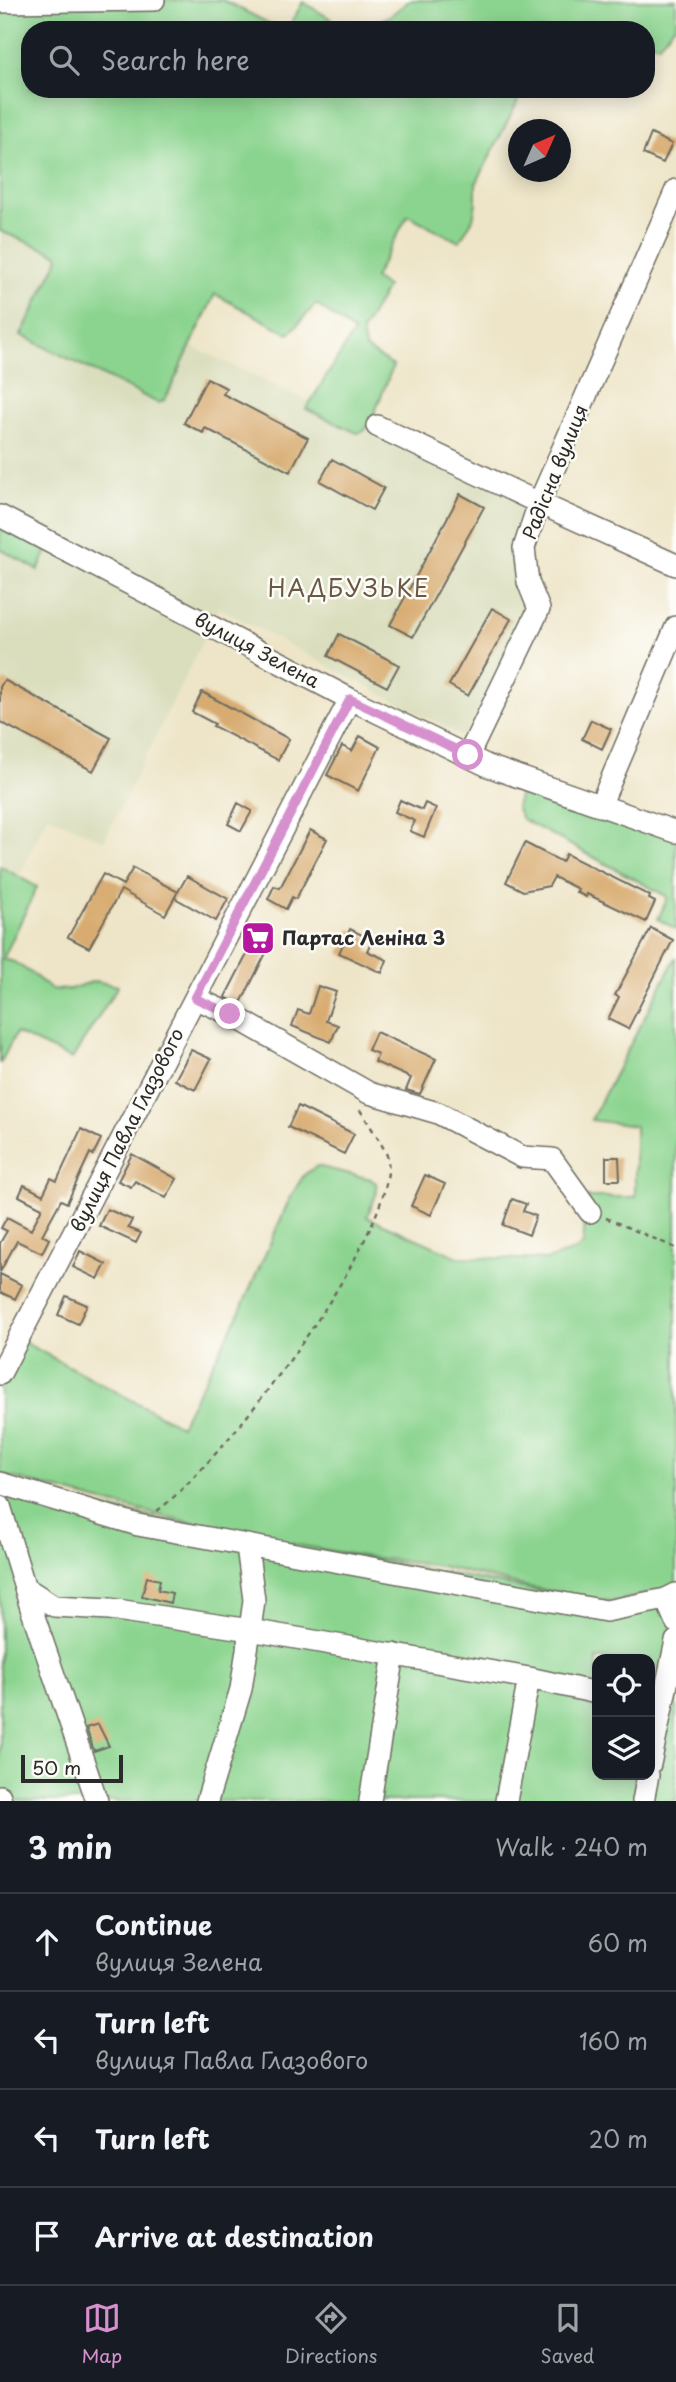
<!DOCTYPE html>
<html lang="en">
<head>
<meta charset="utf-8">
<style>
	body { margin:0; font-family:"Playpen Sans",sans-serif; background:#20242c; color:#f1f3f6 }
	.controls { position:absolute; right:21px; bottom:21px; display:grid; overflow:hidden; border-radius:14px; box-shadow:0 4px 18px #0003 }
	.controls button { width:63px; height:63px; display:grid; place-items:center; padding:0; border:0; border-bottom:2px solid #363941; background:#171b24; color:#f1f3f6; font:35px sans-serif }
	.compass { position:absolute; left:508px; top:119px; width:63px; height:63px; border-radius:50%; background:#171b24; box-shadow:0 4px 18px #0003; rotate:45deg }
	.scale { position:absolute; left:21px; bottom:18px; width:102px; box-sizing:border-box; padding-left:7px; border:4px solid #2b2b2b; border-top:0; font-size:19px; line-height:24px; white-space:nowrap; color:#2b2b2b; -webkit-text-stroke:5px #fdfcf7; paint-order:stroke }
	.stop { position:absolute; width:21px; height:21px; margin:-16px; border:5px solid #d690ce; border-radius:50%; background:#fff }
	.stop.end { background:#d690ce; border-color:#fff; box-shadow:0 2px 7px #0008 }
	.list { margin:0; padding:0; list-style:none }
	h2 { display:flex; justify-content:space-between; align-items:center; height:91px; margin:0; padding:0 28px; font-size:30px }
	h2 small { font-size:23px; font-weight:400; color:#9ea1a6 }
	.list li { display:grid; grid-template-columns:46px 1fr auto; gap:21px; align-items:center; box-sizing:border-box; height:98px; padding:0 28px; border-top:2px solid #363941 }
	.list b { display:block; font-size:26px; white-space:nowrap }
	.list p { margin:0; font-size:23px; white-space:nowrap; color:#9ea1a6 }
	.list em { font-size:23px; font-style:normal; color:#9ea1a6 }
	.icon { flex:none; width:38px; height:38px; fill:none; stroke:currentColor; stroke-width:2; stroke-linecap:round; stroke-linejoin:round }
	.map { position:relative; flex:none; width:676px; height:1801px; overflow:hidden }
	.search { position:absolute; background:#171b24; box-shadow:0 4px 18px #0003; left:21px; right:21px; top:21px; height:77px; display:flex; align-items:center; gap:18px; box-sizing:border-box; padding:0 24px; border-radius:28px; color:#9ea1a6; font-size:26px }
	.sheet { height:483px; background:#171b24 }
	nav { display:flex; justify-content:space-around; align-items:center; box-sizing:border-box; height:98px; border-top:2px solid #363941; background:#171b24; font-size:19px; color:#9ea1a6 }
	nav a { display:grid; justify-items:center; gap:4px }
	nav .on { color:#d690ce }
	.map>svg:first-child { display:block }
</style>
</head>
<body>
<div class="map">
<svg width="676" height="1801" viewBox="0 0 676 1801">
	<rect width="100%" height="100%" fill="#fdfcf7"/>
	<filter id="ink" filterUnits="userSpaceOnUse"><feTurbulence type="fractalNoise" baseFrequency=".0143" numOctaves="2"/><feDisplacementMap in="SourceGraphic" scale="14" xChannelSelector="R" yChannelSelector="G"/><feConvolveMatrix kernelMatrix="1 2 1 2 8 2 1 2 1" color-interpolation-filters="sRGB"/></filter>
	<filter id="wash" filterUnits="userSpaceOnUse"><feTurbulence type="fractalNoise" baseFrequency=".00686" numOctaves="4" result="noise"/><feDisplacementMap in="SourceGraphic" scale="28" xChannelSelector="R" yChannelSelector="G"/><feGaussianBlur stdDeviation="1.57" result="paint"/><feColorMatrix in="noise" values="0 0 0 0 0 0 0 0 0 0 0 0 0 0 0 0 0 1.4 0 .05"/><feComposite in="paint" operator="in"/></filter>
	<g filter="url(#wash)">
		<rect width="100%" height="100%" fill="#eee5c8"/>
		<path fill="#dadebd" d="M0 229 75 259 67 288 531 505 532 609 465 738 219 608 104 841 47 815 0 921Z"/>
		<path fill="#8bd48f" stroke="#5b805d" stroke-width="2" fill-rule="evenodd" d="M0 0H223L282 30H30V89H524L476 184V203L473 219 459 242 408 215 374 278 387 287 362 331 365 348 393 366 371 422 364 431 357 433 306 409 354 332 316 304 289 334 215 294 168 394 163 401 158 403 21 335 59 258 57 254 0 231Z
			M410 0H676V24L658 45 646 40V30H360L390 16Z
			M303 2 349 30H287Z
			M0 518 47 551 38 570 0 549Z
			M522 785 676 828V929L658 919 668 897 522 819 516 807Z
			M0 866 37 887 3 959 14 962 31 973 51 989 67 990 95 981 118 986 72 1059 16 1033 0 1064Z
			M676 957V1584L655 1592 618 1601 598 1600 524 1586 440 1566 361 1556 264 1539 95 1500 0 1474V1380L20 1340 180 1426 237 1318 291 1196 304 1175 317 1166 371 1179 376 1183 377 1192 367 1217 458 1257 547 1260 578 1249 583 1244 587 1197H635V1126L591 1120Z
			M0 1480 94 1506 633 1609 676 1586V1801H0ZM597 1659H650V1775H597Z"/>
		<g id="blocks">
			<path fill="#d8ac71" d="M651 134 672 144 663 163 643 154Z
				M207 378 226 388 223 394 308 438 290 472 205 428 203 433 184 423Z
				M332 459 384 488 372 510 320 481Z
				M460 494 484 507 413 637 390 625Z
				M492 608 511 619 468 696 449 685Z
				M339 634 399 665 387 687 328 656Z
				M4 680 111 738 93 771 0 722V687Z
				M202 692 289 739 278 760 213 726 215 724 192 712Z
				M591 720 611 729 602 749 582 739Z
				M360 736 380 747 358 791 327 775 342 746 352 751Z
				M400 800 422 810 425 803 436 808 424 837 410 831 415 821 395 812Z
				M238 803 252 811 241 831 228 824Z
				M310 830 327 839 296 899 292 897 286 909 268 899 274 886 280 888Z
				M525 843 562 862 566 854 650 896 649 899 655 902 646 922 587 894 586 897 576 892 578 889 554 877 549 886 523 891 506 882Z
				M133 868 178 892 187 876 228 899 216 921 175 898 177 893 165 915 121 890 89 948 68 937 103 874 123 885Z
				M651 928 673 940 628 1029 608 1019 619 997 615 995Z
				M350 929 372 940 367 951 387 960 382 973 339 953Z
				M257 935 271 943 240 1005 225 997Z
				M318 986 336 992 326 1021 338 1025 331 1042 292 1026 298 1010 309 1014Z
				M376 1032 436 1059 420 1094 406 1090 411 1078 375 1062 378 1054 368 1050Z
				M191 1050 211 1059 195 1090 175 1080Z
				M298 1106 354 1134 344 1154 288 1127Z
				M81 1129 101 1139 93 1155 90 1153 67 1203 61 1200 42 1235 49 1239 42 1253 17 1241 0 1272V1243L7 1231 1 1228 7 1217 31 1230 42 1208 19 1196 24 1185 43 1195 51 1178 57 1181Z
				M132 1154 177 1179 166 1198 135 1181 131 1187 118 1181Z
				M606 1157H619L620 1180H606Z
				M425 1175 445 1184 431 1215 411 1206Z
				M512 1199 526 1204 523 1211 536 1216 529 1235 503 1225Z
				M107 1209 132 1220 128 1228 141 1233 136 1243 99 1226Z
				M80 1251 106 1264 98 1279 73 1267Z
				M0 1274 22 1285 15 1299 0 1292Z
				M66 1296 87 1305 78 1324 58 1315Z
				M147 1577 160 1580 158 1590 172 1593 170 1603 142 1596Z
				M98 1724 109 1746 94 1751 86 1728Z"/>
		</g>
	</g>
	<g filter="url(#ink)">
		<use href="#blocks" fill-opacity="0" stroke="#6f6c62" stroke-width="2"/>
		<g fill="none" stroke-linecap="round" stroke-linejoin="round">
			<g stroke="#6f6c62" stroke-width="24">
				<path id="minor" d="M0 2 154 0
					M377 426 539 503 676 565
					M0 516 350 699 488 766 676 832
					M468 756 539 609 528 582 524 548 539 503 676 190
					M600 806 676 627
					M195 998 230 1014 369 1093 438 1113 522 1157 552 1159 590 1212
					M0 1374 350 699
					M0 1483 138 1525 606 1611 666 1599 676 1594
					M0 1506 31 1608 97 1801
					M26 1588 54 1606 110 1609 250 1630 529 1678 597 1693
					M666 1599 676 1622
					M650 1764 676 1641
					M0 1796 1 1801
					M207 1801 241 1689 250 1630 254 1600 247 1546
					M370 1801 394 1654
					M506 1801 529 1678
					M643 1801 648 1775"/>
			</g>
			<path stroke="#6f6c62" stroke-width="2.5" stroke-dasharray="5 5" stroke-linecap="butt" d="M606 1218 676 1248
				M157 1511C220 1465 397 1236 388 1159 387 1150 365 1119 359 1108"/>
			<use href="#minor" stroke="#fff" stroke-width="21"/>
		</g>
	</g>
	<g fill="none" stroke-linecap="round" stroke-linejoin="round" filter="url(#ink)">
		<path stroke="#d690ce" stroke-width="9" d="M230 1014 195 998 350 699 468 755"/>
	</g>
	<defs>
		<g id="supermarket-square" transform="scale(1.75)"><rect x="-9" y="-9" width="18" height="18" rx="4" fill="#b5179e" stroke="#fdfcf7"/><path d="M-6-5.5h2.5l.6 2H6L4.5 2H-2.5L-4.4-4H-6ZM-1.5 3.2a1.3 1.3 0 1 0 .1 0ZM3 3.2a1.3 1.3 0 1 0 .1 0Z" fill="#fff"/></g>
	</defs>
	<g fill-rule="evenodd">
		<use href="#supermarket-square" x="258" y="938"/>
	</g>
	<g text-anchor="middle" stroke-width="5" stroke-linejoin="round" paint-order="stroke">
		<g font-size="19" fill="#2b2b2b" stroke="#fdfcf7">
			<text transform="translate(555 472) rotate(-68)" y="7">Радісна вулиця</text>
			<text transform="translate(257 650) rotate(28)" y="7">вулиця Зелена</text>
			<text transform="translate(127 1130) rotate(-63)" y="7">вулиця Павла Глазового</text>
		</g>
		<g font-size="19" font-weight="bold" fill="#2b2b2b" stroke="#fdfcf7" text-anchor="start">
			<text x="282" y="945">Партас Леніна 3</text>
		</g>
		<g font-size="23" letter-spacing="2" fill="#685844" stroke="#fdfcf7">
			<text x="349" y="597">НАДБУЗЬКЕ</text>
		</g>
	</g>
</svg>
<div class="controls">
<button><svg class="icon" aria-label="locate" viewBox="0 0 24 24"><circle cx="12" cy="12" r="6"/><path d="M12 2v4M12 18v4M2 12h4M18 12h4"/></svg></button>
<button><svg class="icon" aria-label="layers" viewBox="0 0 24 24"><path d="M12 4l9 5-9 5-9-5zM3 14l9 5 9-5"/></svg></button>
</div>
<svg class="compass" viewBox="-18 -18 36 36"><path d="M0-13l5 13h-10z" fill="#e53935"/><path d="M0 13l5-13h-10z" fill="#9ea1a6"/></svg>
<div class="scale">50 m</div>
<div class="stop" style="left:468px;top:755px"></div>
<div class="stop end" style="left:230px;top:1014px"></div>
<div class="search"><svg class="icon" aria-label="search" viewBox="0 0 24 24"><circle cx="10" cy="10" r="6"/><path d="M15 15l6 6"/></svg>Search here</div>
</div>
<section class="sheet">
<h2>3 min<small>Walk · 240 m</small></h2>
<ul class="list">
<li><svg class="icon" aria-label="ahead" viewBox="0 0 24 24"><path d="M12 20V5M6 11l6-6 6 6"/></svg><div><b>Continue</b><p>вулиця Зелена</p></div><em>60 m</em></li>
<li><svg class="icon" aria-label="left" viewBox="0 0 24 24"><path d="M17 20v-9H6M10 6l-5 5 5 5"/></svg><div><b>Turn left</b><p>вулиця Павла Глазового</p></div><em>160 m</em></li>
<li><svg class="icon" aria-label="left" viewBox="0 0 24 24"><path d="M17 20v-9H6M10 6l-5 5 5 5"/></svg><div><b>Turn left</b></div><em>20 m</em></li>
<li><svg class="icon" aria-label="arrive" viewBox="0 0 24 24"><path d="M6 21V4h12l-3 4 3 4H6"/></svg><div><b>Arrive at destination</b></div></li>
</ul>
</section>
<nav>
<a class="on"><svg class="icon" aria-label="map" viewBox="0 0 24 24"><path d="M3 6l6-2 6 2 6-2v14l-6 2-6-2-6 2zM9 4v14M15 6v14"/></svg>Map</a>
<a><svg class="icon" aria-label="directions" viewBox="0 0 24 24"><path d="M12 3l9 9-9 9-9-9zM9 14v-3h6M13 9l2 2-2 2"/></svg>Directions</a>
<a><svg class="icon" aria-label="saved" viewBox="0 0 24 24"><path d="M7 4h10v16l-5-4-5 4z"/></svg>Saved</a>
</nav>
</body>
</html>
